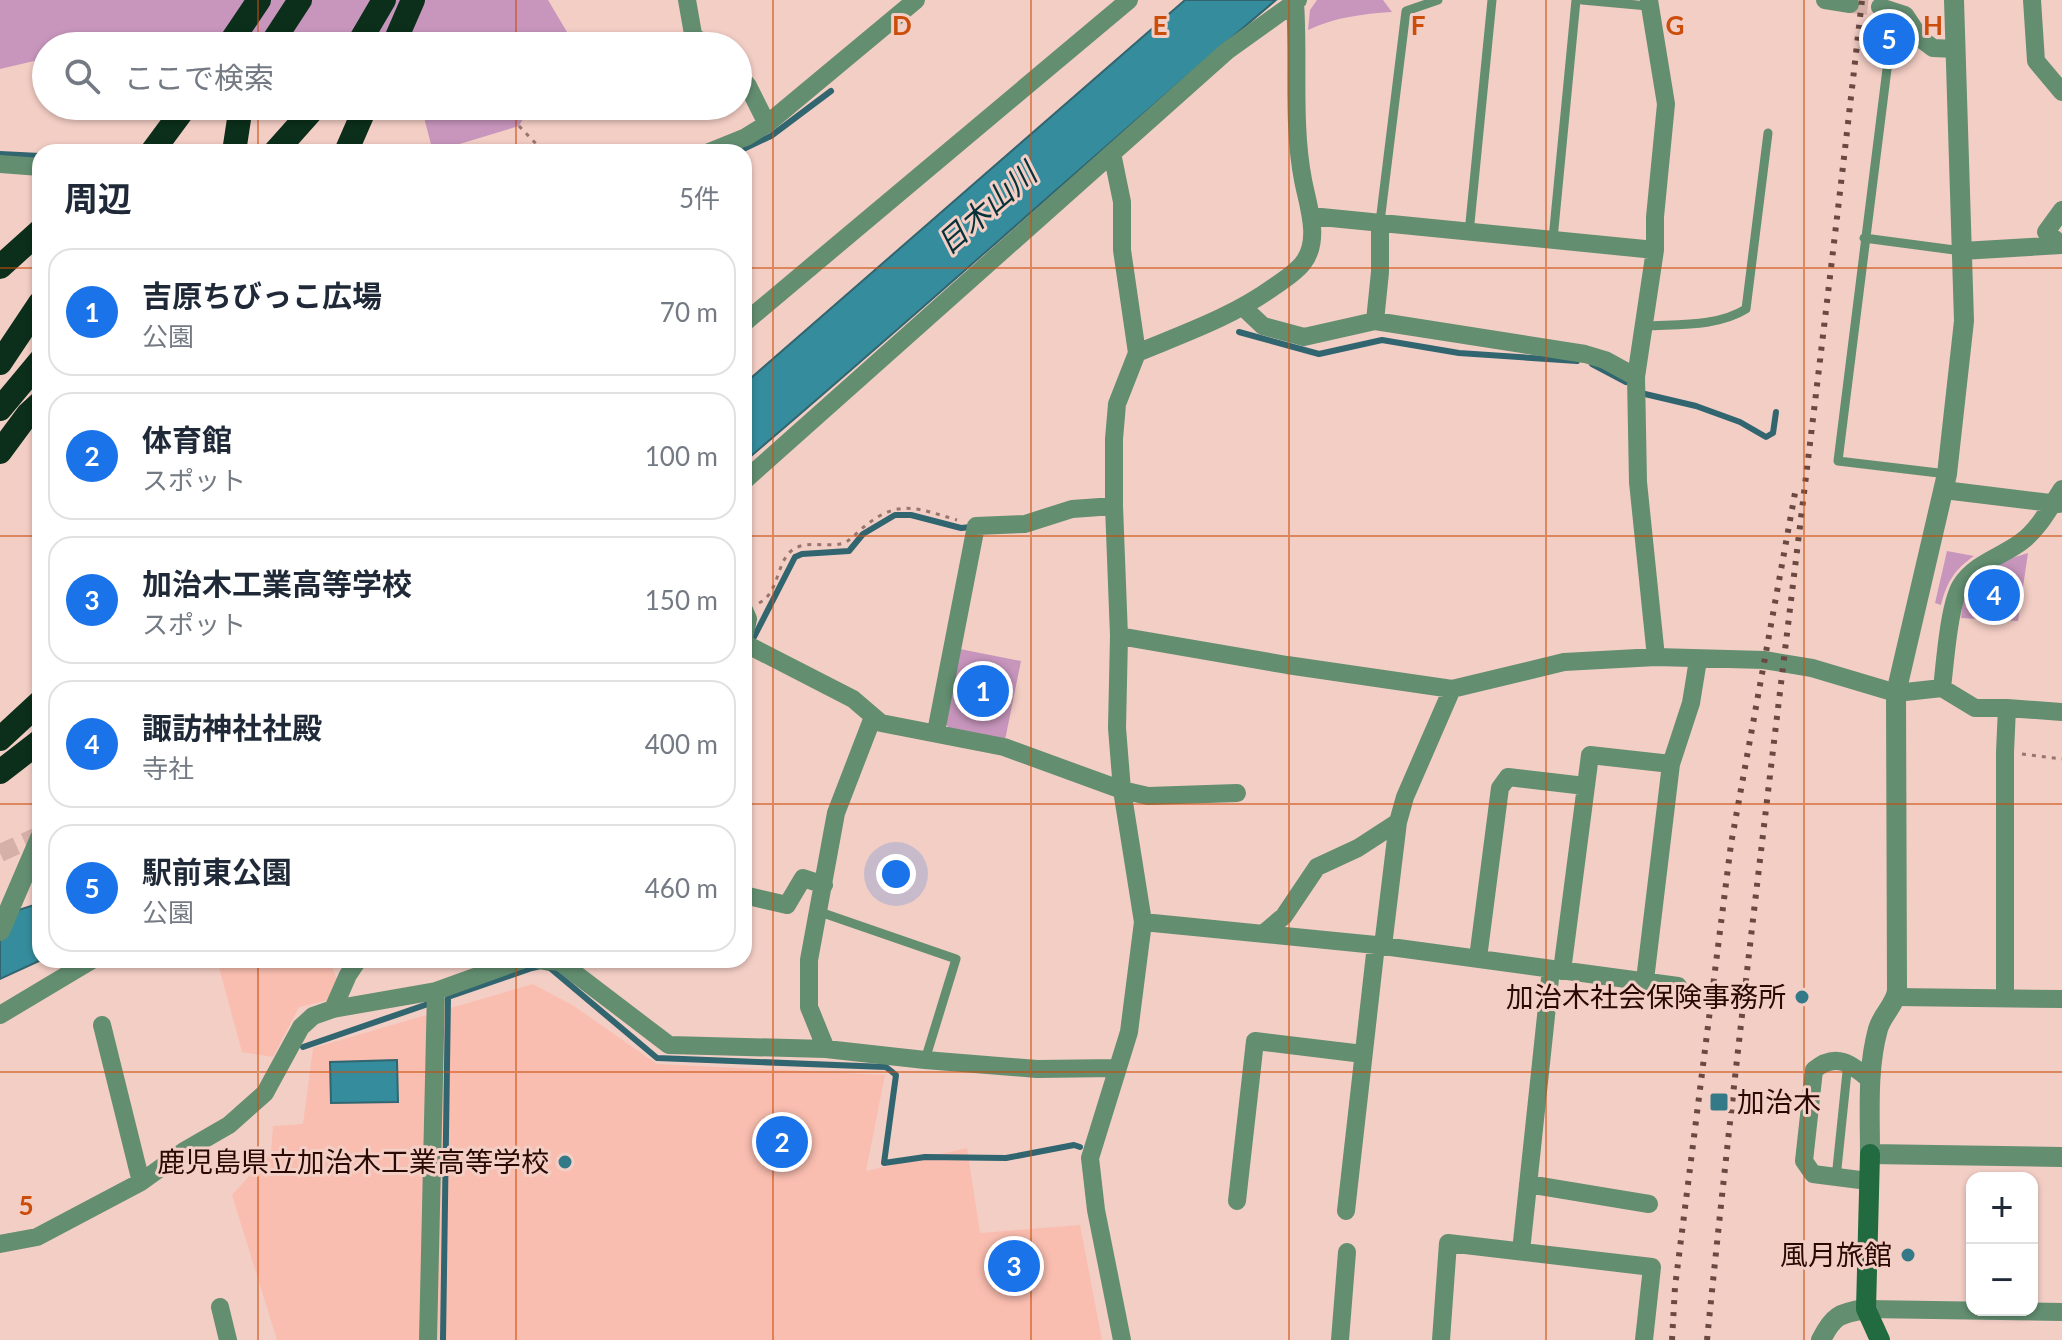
<!DOCTYPE html>
<html lang="ja">
<head>
<meta charset="utf-8">
<style>
	body { margin:0; font-family:Lato,"Noto Sans JP",sans-serif; background:#f6f6f7; color:#1f2937 }
	.controls { position:absolute; right:24px; bottom:24px; display:grid; overflow:hidden; border-radius:16px; box-shadow:0 2px 6px #0004 }
	.controls button { width:72px; height:72px; display:grid; place-items:center; padding:0; border:0; border-bottom:2px solid #e0e1e3; background:#fff; color:#1f2937; font:40px sans-serif }
	.you { position:absolute; left:896px; top:874px; width:28px; height:28px; margin:-20px; border:6px solid #fff; border-radius:50%; background:#1a73e8; box-shadow:0 0 0 12px #1a73e833 }
	.badge { display:grid; place-items:center; width:52px; height:52px; border-radius:50%; background:#1a73e8; color:#fff; font-size:26px; font-weight:700 }
	.pin { position:absolute; translate:-50% -50%; border:4px solid #fff; box-shadow:0 2px 8px #0006 }
	.list { margin:0; padding:0; list-style:none }
	h2 { display:flex; justify-content:space-between; align-items:center; height:104px; margin:0; padding:0 32px; font-size:34px }
	h2 small { font-size:26px; font-weight:400; color:#747a83 }
	.list li { display:grid; grid-template-columns:52px 1fr auto; gap:24px; align-items:center; box-sizing:border-box; height:128px; margin:0 16px 16px; padding:0 16px; border:2px solid #e0e1e3; border-radius:24px }
	.list b { display:block; font-size:30px; white-space:nowrap }
	.list p { margin:0; font-size:26px; white-space:nowrap; color:#747a83 }
	.list em { font-size:26px; font-style:normal; color:#747a83 }
	.icon { flex:none; width:44px; height:44px; fill:none; stroke:currentColor; stroke-width:2; stroke-linecap:round; stroke-linejoin:round }
	.map { position:relative; flex:none; width:2062px; height:1340px; overflow:hidden }
	.search { position:absolute; background:#fff; box-shadow:0 2px 6px #0004; left:32px; top:32px; width:720px; height:88px; display:flex; align-items:center; gap:20px; box-sizing:border-box; padding:0 28px; border-radius:44px; color:#747a83; font-size:30px }
	.panel { position:absolute; background:#fff; box-shadow:0 2px 6px #0004; left:32px; top:144px; width:720px; height:824px; border-radius:24px }
	.map>svg:first-child { display:block }
</style>
</head>
<body>
<div class="map">
<svg width="2062" height="1340" viewBox="0 0 2062 1340">
	<rect width="100%" height="100%" fill="#f3cec5"/>
	<path fill="#fabeb0" d="M217 960H329L341 988 334 999 299 1007 273 1057 242 1052Z
		M533 984 574 1006 657 1064 885 1075 866 1171 967 1148 980 1233 1080 1225 1102 1340H277L232 1195 271 1152 273 1126 303 1124 313 1048Z"/>
	<path fill="#c896bd" d="M0 0H548L567 32 560 46H46V62L34 61 0 69Z
		M1317 0H1383L1392 12C1362 14 1336 17 1308 30L1310 10Z
		M1888 16 1912 56 1875 52 1877 27Z
		M421 106H530L519 126 433 152Z
		M1947 551 1974 556C1954 570 1947 582 1941 605L1935 603Z
		M2028 553 2018 621 1961 618 1964 592 1996 563Z
		M960 649 1021 661 1005 740 950 730 944 721Z"/>
	<path fill="#358c9d" stroke="#31656f" stroke-width="2" d="M1185 0H1276C1097 151 923 310 744 462V384Z
		M40 903 41 960 0 979V916Z
		M397 1060 398 1102 331 1103 330 1062Z"/>
	<g fill="none" stroke-linecap="round" stroke-linejoin="round">
		<path stroke="#31656f" stroke-width="6" d="M737 152 771 136 831 91
			M0 154 40 156
			M1239 332 1319 354 1382 340 1459 353 1577 361
			M1592 364 1626 382
			M1645 394 1696 406 1740 422 1766 437 1773 433 1776 412
			M754 637 795 557 802 554 849 551 863 534 895 515H911L961 528 972 527
			M303 1047 428 1004
			M443 1340 448 997 532 968 541 966 550 968 657 1058 886 1067 896 1075 884 1163 925 1157 1006 1158 1074 1145 1080 1147"/>
		<path stroke="#d5b0a8" stroke-width="18" stroke-dasharray="18 9" stroke-linecap="butt" d="M1850 4 1880 7
			M0 853 40 835"/>
		<path stroke="#98756e" stroke-width="3" stroke-dasharray="4 6" stroke-linecap="butt" d="M519 126 544 152
			M759 603C779 593 776 564 791 551 804 540 824 547 840 544 849 543 857 532 865 526 899 498 919 509 957 520
			M2022 754 2062 759"/>
		<path stroke="#638e70" stroke-width="9" d="M1582 0 1648 6
			M1889 53 1838 461 1947 474
			M1380 222 1406 11 1438 0
			M1469 233 1492 0
			M1864 238 1962 251
			M1553 239 1576 0
			M1645 326C1678 324 1717 327 1746 309L1768 133
			M820 912 956 959 925 1060
			M1836 1178 1848 1062"/>
		<path stroke="#638e70" stroke-width="18" d="M687 0 693 34 703 46
			M1649 0 1666 104 1655 217V250L1636 377 1638 482 1656 657
			M1825 0 1850 4
			M2032 0 2036 61 2062 92
			M1880 7 1905 15 1921 39 1933 48 1956 49
			M738 74 748 86 767 124
			M709 152 746 137 767 124 916 0
			M1112 153 1122 202V250L1137 353 1117 404 1114 439V506L1119 636 1117 728 1122 790 1143 922 1129 1032 1090 1158 1096 1210 1122 1340
			M0 164 40 167
			M2062 210 2046 232 2062 245
			M1311 216 1655 250
			M1962 251 2062 245
			M1244 308 1263 326 1304 337 1375 321 1585 354 1605 360 1636 377
			M1375 321 1380 272V222
			M744 323 1129 0
			M1137 353C1185 333 1232 317 1275 286 1284 280 1296 272 1303 263 1321 240 1308 206 1303 180 1292 123 1299 60 1295 2
			M744 481 1227 51 1298 0
			M1944 490 2059 504
			M744 610 748 619 744 638
			M1119 636 1287 665 1452 689 1564 662 1656 657 1764 660 1812 668 1896 693 1942 688 1975 708H2007
			M744 643 853 699 881 723 1004 747 1122 790 1148 796 1237 793
			M1942 688C1945 663 1949 604 1961 585 1975 563 2001 557 2021 542 2039 529 2050 507 2062 489
			M936 732 976 526 1025 524 1072 509 1114 506
			M744 895 787 905 803 878 824 885
			M1143 922 1376 945 1678 986
			M1264 933 1284 916 1317 867 1358 848 1398 822 1405 797 1452 689
			M1383 946 1398 822
			M1478 958 1500 788 1508 777 1585 786
			M539 960 560 962 669 1045 826 1049 925 1060 1037 1069 1117 1068
			M1562 971 1590 755 1671 764
			M1645 980 1671 764 1691 703 1698 660
			M1896 997 2062 999
			M2005 998V752L2007 708 2062 712
			M333 1009 348 975 358 960
			M0 1015 92 960
			M102 1025 141 1182
			M826 1049 809 1007V960L836 813 873 717
			M1868 1181 1813 1174 1804 1161 1814 1070C1837 1051 1852 1065 1870 1080
			M1528 1184 1649 1204
			M1237 1201 1255 1041 1363 1054
			M1346 1211 1376 945
			M0 1244 37 1237 141 1182 184 1151 229 1125 265 1093 301 1027 313 1016 333 1009 436 991 522 960
			M1521 1251 1551 969
			M220 1307 228 1340
			M1866 1309 2062 1312
			M428 1340 436 991
			M1340 1340 1347 1252
			M1441 1340 1448 1243 1652 1267 1644 1340"/>
		<path stroke="#638e70" stroke-width="20" d="M1954 0 1964 321 1947 474 1896 693 1897 991C1895 1005 1882 1015 1878 1029 1867 1069 1870 1112 1870 1154L2062 1157
			M0 931 40 838
			M1821 1340C1833 1316 1839 1313 1866 1309"/>
		<path stroke="#226a3f" stroke-width="20" d="M1870 1154 1866 1309 1880 1340"/>
		<path stroke="#0b2f1a" stroke-width="24" d="M228 46 259 0
			M270 46 300 0
			M357 46 384 0
			M393 46 413 0
			M152 152 186 106
			M234 152 241 106
			M275 152 316 106
			M346 152 366 106
			M0 267 40 231
			M0 363 40 303
			M0 409 40 361
			M0 452 28 414 40 403
			M0 739 40 702
			M0 772 40 741"/>
		<path stroke="#6b4943" stroke-width="6" stroke-dasharray="4 8" stroke-linecap="butt" d="M1672 1340 1675 1287 1731 844 1795 493
			M1707 1340C1752 893 1812 447 1862 0"/>
	</g>
	<path fill="none" stroke="#cb4d0b" stroke-width="2" stroke-opacity="0.55" d="M258 0V46M516 0V46M773 0V1340M1031 0V1340M1289 0V1340M1546 0V1340M1804 0V1340M258 106V152M516 106V152M0 268H40M744 268H2062M0 536H40M744 536H2062M0 804H40M744 804H2062M258 960V1340M516 960V1340M0 1072H2062"/>
	<g fill="#347987" stroke="#f3cec5" stroke-width="3">
		<circle cx="1802" cy="997" r="8"/>
		<rect x="1709" y="1092" width="20" height="20" rx="4"/>
		<circle cx="565" cy="1162" r="8"/>
		<circle cx="1908" cy="1255" r="8"/>
	</g>
	<g text-anchor="middle" stroke-width="6" stroke-linejoin="round" paint-order="stroke">
		<g font-size="28" fill="#290904" stroke="#f3cec5" text-anchor="end">
			<text x="1786" y="1007">加治木社会保険事務所</text>
			<text x="1737" y="1112" text-anchor="start">加治木</text>
			<text x="549" y="1172">鹿児島県立加治木工業高等学校</text>
			<text x="1892" y="1265">風月旅館</text>
		</g>
		<g font-size="30" font-style="italic" fill="#073139" stroke="#f3cec5">
			<text transform="translate(987 209) rotate(-41)" y="10">日木山川</text>
		</g>
	</g>
	<g font-size="26" text-anchor="middle" font-weight="bold" fill="#cb4d0b" stroke="#f3cec5" stroke-width="6" stroke-linejoin="round" paint-order="stroke">
		<text x="902" y="35">D</text>
		<text x="1160" y="35">E</text>
		<text x="1418" y="35">F</text>
		<text x="1675" y="35">G</text>
		<text x="1933" y="35">H</text>
		<text x="26" y="1215">5</text>
	</g>
</svg>
<div class="controls">
<button>+</button>
<button>−</button>
</div>
<div class="you"></div>
<div class="pin badge" style="left:983px;top:691px">1</div>
<div class="pin badge" style="left:782px;top:1142px">2</div>
<div class="pin badge" style="left:1014px;top:1266px">3</div>
<div class="pin badge" style="left:1994px;top:595px">4</div>
<div class="pin badge" style="left:1889px;top:39px">5</div>
<div class="search"><svg class="icon" aria-label="search" viewBox="0 0 24 24"><circle cx="10" cy="10" r="6"/><path d="M15 15l6 6"/></svg>ここで検索</div>
<section class="panel">
<h2>周辺<small>5件</small></h2>
<ul class="list">
<li><span class="badge">1</span><div><b>吉原ちびっこ広場</b><p>公園</p></div><em>70 m</em></li>
<li><span class="badge">2</span><div><b>体育館</b><p>スポット</p></div><em>100 m</em></li>
<li><span class="badge">3</span><div><b>加治木工業高等学校</b><p>スポット</p></div><em>150 m</em></li>
<li><span class="badge">4</span><div><b>諏訪神社社殿</b><p>寺社</p></div><em>400 m</em></li>
<li><span class="badge">5</span><div><b>駅前東公園</b><p>公園</p></div><em>460 m</em></li>
</ul>
</section>
</div>
</body>
</html>
